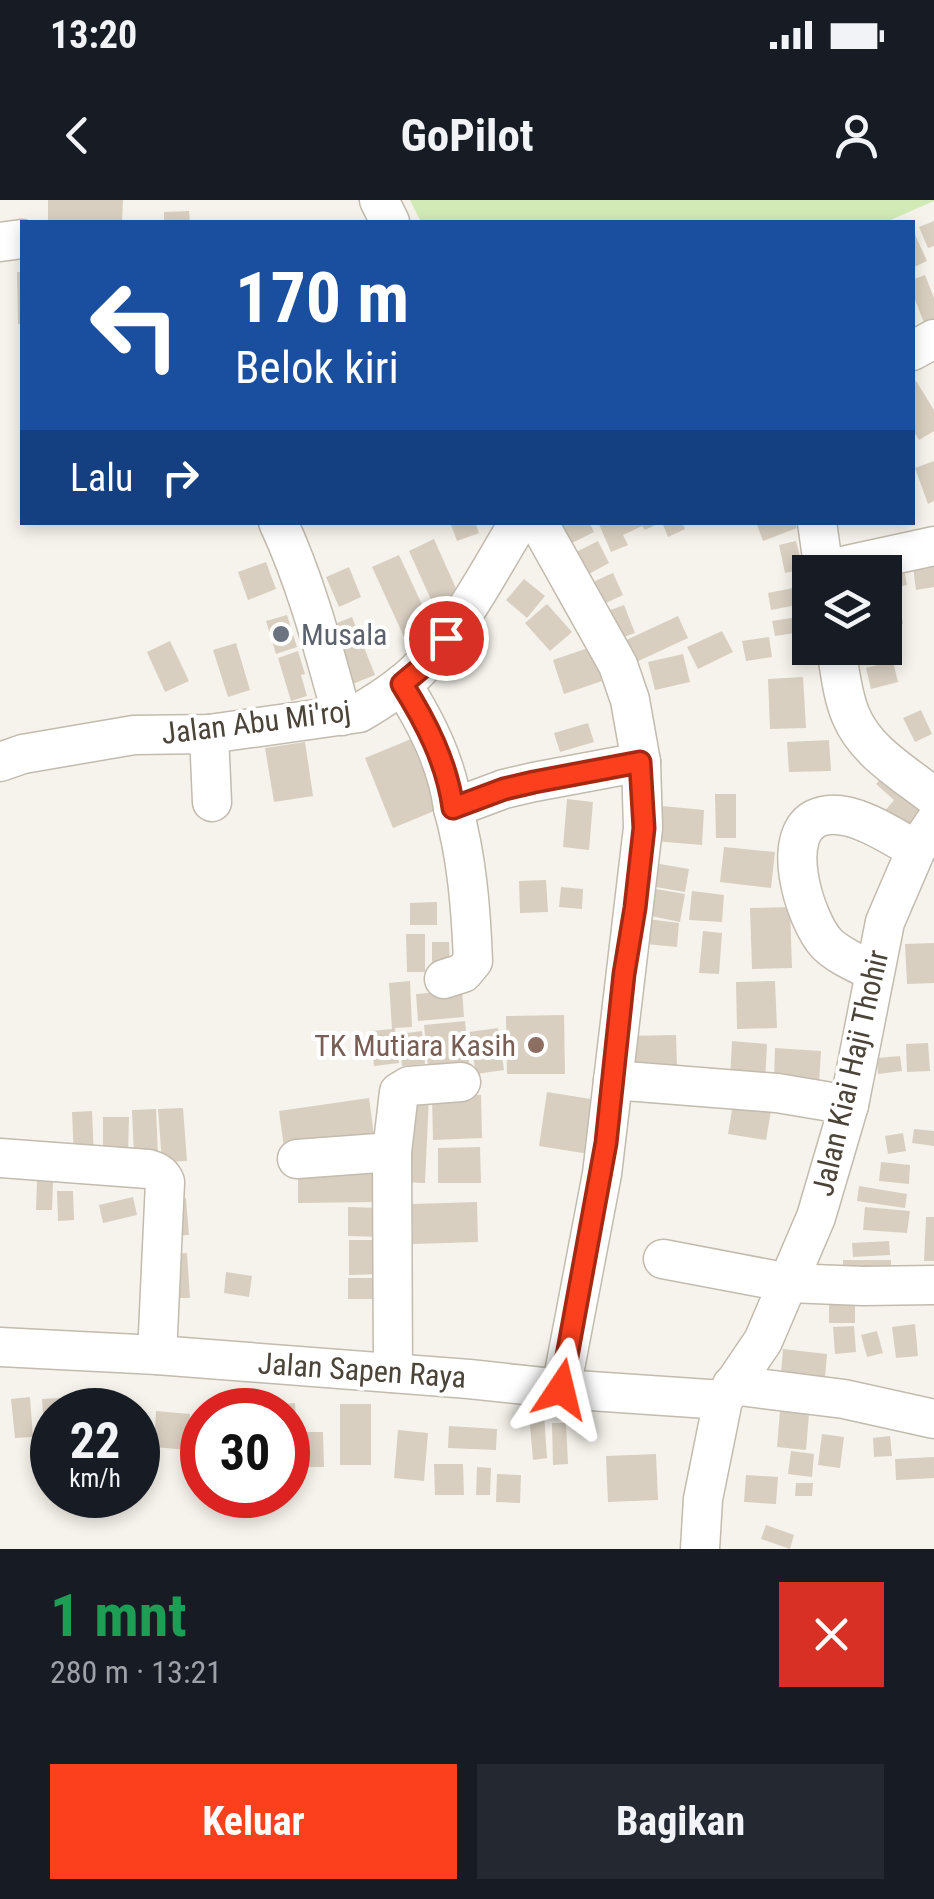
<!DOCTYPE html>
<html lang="id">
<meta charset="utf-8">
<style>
body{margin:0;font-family:"Roboto Condensed",sans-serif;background:#242831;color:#f1f3f6;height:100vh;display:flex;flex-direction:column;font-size:38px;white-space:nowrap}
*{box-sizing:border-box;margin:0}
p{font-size:32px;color:#9ea1a6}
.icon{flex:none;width:55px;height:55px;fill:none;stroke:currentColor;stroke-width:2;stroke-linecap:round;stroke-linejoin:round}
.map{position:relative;height:1349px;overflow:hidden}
.sheet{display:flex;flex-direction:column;background:#171b24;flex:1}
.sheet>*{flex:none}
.top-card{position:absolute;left:20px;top:20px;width:895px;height:305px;border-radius:0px;box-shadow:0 5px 15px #0003;background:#1a4fa0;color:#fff;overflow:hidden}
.controls{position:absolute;left:792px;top:355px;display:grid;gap:20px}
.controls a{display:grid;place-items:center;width:110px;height:110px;border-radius:0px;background:#171b24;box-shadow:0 5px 15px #0003;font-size:50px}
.speed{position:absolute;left:30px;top:1188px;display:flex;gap:20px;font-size:50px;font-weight:700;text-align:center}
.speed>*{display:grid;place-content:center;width:130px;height:130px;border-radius:50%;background:#171b24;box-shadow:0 5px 15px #0003;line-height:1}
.speed small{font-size:25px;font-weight:400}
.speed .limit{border:15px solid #d22;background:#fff;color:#111}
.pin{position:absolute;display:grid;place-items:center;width:85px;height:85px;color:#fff;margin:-42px;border:5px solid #fff;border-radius:50%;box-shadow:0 2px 10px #0007}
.me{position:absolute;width:110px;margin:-55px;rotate:10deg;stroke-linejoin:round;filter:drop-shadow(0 0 8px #0008)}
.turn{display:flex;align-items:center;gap:35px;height:210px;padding:0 50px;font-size:45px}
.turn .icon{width:130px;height:130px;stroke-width:2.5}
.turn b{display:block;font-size:70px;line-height:85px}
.then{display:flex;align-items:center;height:95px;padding:0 50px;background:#0003;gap:20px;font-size:38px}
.round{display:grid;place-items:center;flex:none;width:105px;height:105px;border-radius:0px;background:#242831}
.summary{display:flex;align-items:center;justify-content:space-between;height:170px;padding:0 50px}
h1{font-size:60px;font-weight:700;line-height:75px;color:#1e9e55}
.primary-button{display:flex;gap:20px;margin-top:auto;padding:20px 50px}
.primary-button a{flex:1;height:115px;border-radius:0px;background:#fc3f1d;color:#fff;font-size:40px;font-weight:700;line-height:115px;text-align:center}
.primary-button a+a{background:#242831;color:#f1f3f6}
.status{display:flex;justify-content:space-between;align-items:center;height:70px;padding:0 50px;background:#171b24;direction:ltr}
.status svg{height:28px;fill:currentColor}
header{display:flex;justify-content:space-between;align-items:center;height:130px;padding:0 50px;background:#171b24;font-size:45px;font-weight:700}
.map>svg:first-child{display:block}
.green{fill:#d2eab5}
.building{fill:#d8cfc1}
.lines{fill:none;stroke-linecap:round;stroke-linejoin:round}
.minor-casing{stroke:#c2bbae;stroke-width:41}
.minor{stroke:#fff;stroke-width:38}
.route-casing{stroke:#a42913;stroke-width:25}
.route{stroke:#fc3f1d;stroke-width:18}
.worship-dot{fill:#6b7280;stroke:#fff;stroke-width:4}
.education-dot{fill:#8d6e63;stroke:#fff;stroke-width:4}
.labels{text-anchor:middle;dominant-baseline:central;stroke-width:8;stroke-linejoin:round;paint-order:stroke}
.worship-label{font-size:30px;fill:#5b616d;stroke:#fff;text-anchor:start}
.street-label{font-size:30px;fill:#4b4439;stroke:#fff}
.education-label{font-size:30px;fill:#785e54;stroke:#fff;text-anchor:end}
</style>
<div class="status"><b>13:20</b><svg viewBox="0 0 49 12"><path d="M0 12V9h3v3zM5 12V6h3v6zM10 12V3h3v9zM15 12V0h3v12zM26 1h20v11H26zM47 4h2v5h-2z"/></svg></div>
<header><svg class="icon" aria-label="back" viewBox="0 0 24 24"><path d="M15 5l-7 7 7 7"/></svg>GoPilot<svg class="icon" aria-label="person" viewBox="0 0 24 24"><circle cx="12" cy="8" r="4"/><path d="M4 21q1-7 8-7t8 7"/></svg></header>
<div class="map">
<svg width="934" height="1349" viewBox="0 0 934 1349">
<rect width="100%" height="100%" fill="#f6f3ec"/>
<!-- green -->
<path class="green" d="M410,0h524v1l-48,21h-465z"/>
<!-- building -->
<g class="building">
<path d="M48,0h75l-1,22 -74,-1z"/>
<path d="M189,11l1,11h-26v-10z"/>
<path d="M934,21v25l-6,2 -9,-21z"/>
<path d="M912,28l15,33 -15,7z"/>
<path d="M17,72h5v52h-4z"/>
<path d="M925,75l9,23v39l-4,1 -18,-46v-12z"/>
<path d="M916,181l18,29v21l-15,9 -7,-11v-46z"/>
<path d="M934,261v40l-6,3 -13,-36z"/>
<path d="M450,322h25l4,11 -22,8z"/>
<path d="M551,322h38l5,10 -30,15z"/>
<path d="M598,322h63l-16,8 -3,-4 -19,9 5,10 -17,7z"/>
<path d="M662,322h20l3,7 -17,8z"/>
<path d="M756,322h39l2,6 -34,13z"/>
<path d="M434,339l24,54 -25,11 -24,-53z"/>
<path d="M598,341l11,22 -33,18 -12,-23z"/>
<path d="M796,341l7,28 -18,4 -6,-28z"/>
<path d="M399,355l38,82 -27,13 -38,-83z"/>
<path d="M901,355l6,30 -22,5v-18z"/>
<path d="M934,357v30l-18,3 -4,-30z"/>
<path d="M266,362l10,27 -28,11 -10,-28z"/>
<path d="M349,367l12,30 -22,10 -13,-30z"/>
<path d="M613,373l10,22 -28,13 -11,-22z"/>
<path d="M524,379l21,17 -18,22 -21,-18z"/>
<path d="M793,388l4,17 -26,5 -3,-17z"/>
<path d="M547,404l25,28 -22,19 -25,-28z"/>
<path d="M624,405l11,28 -28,10 -10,-28z"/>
<path d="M900,405l3,19 -15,2 -3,-19z"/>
<path d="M287,415l10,32 -21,7 -10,-33z"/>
<path d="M678,416l10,22 -56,26 -10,-22z"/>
<path d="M352,417l23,58 -25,10 -23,-58z"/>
<path d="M798,417l3,15 -26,4 -3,-15z"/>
<path d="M722,431l11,21 -35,17 -11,-22z"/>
<path d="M769,437l3,20 -26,4 -4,-20z"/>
<path d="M170,441l19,40 -24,11 -18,-40z"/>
<path d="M236,443l14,47 -22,7 -15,-47z"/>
<path d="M591,447l11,34 -38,13 -11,-34z"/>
<path d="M298,451l7,23 -4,1 6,21 -16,5 -13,-43z"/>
<path d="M683,454l7,28 -35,8 -7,-28z"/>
<path d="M893,461l5,21 -27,7 -5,-21z"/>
<path d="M803,477l3,51 -36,1 -2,-50z"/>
<path d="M921,510l11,24 -17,8 -12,-24z"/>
<path d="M588,523l6,19 -34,10 -6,-19z"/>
<path d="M416,537l28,70 -51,21 -28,-70z"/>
<path d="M829,540l2,31 -42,1 -2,-30z"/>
<path d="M305,542l8,54 -39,6 -9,-54z"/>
<path d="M887,571l40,36 -21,24 -22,-19 10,-12 -18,-16z"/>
<path d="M715,594h21v44h-20z"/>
<path d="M567,599l26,3 -4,48 -26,-3z"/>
<path d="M662,606l42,4 -2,35 -48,-4z"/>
<path d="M724,647l51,5 -4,36 -51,-6z"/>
<path d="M654,663l35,6 -4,23 -35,-6z"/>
<path d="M546,680l2,32 -28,1 -1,-32z"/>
<path d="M561,687l22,2 -1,20 -23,-2z"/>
<path d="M650,688l35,6 -5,28 -34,-7z"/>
<path d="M692,691l32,4 -2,27 -33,-2z"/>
<path d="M437,702v23h-27v-22z"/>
<path d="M790,707l2,61 -40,1 -2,-61z"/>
<path d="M648,719l31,4 -2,24 -31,-3z"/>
<path d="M703,731l19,2 -3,41 -20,-1z"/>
<path d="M406,734h19v38h-18z"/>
<path d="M432,742h17l1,31h-18z"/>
<path d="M934,743v40l-27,1 -2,-40z"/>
<path d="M410,781l2,46 -17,1 4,35 -25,3 -4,-35 22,-2 -3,-46z"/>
<path d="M775,781l2,47 -40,1 -1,-47z"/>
<path d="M462,790l2,27 -46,4 -2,-27z"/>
<path d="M564,815l1,59h-58l-1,-58z"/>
<path d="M465,821l5,53 -41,3 -5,-52z"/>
<path d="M498,828l6,42 -28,4 -7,-42z"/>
<path d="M422,831l3,33 -23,2 -3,-32z"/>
<path d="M676,835l1,31 -51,2 -1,-32z"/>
<path d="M732,841l35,3 -2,39 -35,-2z"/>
<path d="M928,843l2,28 -23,1 -1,-28z"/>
<path d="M775,848l46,3 -2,32 -45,-3z"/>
<path d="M900,856l2,15 -24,3 -1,-16z"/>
<path d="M547,892l56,9 -8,54 -56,-9z"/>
<path d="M402,894l27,1 -4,88 -26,-1z"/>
<path d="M481,895l1,43 -49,2 -1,-44z"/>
<path d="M369,898l6,44 -90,13 -6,-44z"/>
<path d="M734,898l38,7 -6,35 -38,-6z"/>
<path d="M183,908l4,53 -25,1 -4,-53z"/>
<path d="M156,909l2,46 -24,1 -2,-46z"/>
<path d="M92,911l2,45 -20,1 -2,-45z"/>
<path d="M103,917h26l-1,38h-25z"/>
<path d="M914,929l20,2v15l-22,-3z"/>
<path d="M903,933l3,18 -18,3 -3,-18z"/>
<path d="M480,947l1,36h-43v-35z"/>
<path d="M881,962l29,3 -1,19 -30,-3z"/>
<path d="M379,964v38l-81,1v-38z"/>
<path d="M37,981l16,1 -1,28h-16z"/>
<path d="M859,986l48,8 -2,14 -48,-7z"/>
<path d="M57,991h16l1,29 -16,1z"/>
<path d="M133,997l4,18 -34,8 -4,-18z"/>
<path d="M186,998l3,37 -20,1 -2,-36z"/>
<path d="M477,1002l1,40 -65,2 -1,-40z"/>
<path d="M348,1007l35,1 -1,29 -34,-1z"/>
<path d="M865,1007l45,4 -3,22 -44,-3z"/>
<path d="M926,1017h8v44h-10z"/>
<path d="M349,1040h34v34l-34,1z"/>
<path d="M889,1041l1,14 -37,2 -1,-14z"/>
<path d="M187,1053l3,45h-14l-3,-44z"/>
<rect x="843" y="1060" width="48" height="22"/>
<path d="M226,1072l26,4 -3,21 -25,-4z"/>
<rect x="348" y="1078" width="36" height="21"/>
<rect x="829" y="1103" width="26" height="20"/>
<path d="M915,1124l3,32 -22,2 -4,-31z"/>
<path d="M854,1126l2,26 -21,2 -2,-27z"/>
<path d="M877,1131l6,22 -16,4 -6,-22z"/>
<path d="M783,1149l44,5 -3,36 -44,-5z"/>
<path d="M73,1194h25v16h-24z"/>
<path d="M30,1197l3,40 -18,1 -4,-39z"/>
<path d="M62,1198l1,12h-11v20h-8l-2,-31z"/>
<path d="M295,1203l2,28 -9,1v-22h-17l-1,-5z"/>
<rect x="340" y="1204" width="31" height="61"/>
<path d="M156,1211l34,3 -3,36 -33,-3z"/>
<path d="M780,1211l29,3 -3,36 -29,-3z"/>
<path d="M544,1213l3,45 -14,2 -4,-46z"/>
<path d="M552,1223h14l2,41 -15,1z"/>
<path d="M449,1226l48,3 -1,21 -48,-2z"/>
<path d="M398,1230l30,3 -4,48 -30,-3z"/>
<path d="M305,1232h18l1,35h-18z"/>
<path d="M822,1234l22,3 -4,31 -22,-3z"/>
<path d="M890,1236l2,20 -18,1 -1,-19z"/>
<path d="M791,1251l23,3 -2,23 -24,-3z"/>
<path d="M656,1254l2,46 -50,2 -2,-46z"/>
<path d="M934,1257v21l-38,2 -1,-21z"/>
<path d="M434,1264h29l1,31h-29z"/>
<path d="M477,1267l14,1 -1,27h-14z"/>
<path d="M497,1274l24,1 -1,28 -24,-1z"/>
<path d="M746,1275l32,2 -2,27 -32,-2z"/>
<path d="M796,1283h17l-1,13h-17z"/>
<path d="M766,1325l28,10 -4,14 -29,-10z"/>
</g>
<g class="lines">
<!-- minor casing -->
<g class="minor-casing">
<g id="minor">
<path d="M379,0l11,22"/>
<path d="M0,42l22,-3"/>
<path d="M912,151l22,-12"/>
<path d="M278,322c29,62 46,129 64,194"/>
<path d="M538,322l80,143 12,35 11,62 2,66 -41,346 -41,215"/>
<path d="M817,322l7,50"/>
<path d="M824,370l110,-24"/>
<path d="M836,448c4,22 6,47 15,68 15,36 53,57 83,81"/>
<path d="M402,484c24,38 45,79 51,124"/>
<path d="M209,534l3,68"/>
<path d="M0,562l23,-8 111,-19 75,-1 150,-21c22,-13 46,-28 63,-47 40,-41 67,-95 97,-144"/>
<path d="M874,772c-15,-8 -35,-16 -47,-28 -22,-23 -52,-117 -4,-128 29,-7 69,20 93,34"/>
<path d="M444,779l19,-6 10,-12c-2,-51 -6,-104 -20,-153l51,-19 30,-7 107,-20"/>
<path d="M613,880l164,13 72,12"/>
<path d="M0,958l148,11c8,2 14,5 17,13l-8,173"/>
<path d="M297,959l95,-7"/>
<path d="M663,1059l126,24 74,3 71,-1"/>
<path d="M0,1147l157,8 312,24 92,10 162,11"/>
<path d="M393,1173l-1,-221 7,-60 10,-6 52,-4"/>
<path d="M732,1185l112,14 90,20"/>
<path d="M700,1349l3,-50 20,-99 40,-59 53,-124 33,-112 36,-183 31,-72 18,-27"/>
</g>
</g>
<!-- minor -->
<use href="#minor" class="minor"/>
</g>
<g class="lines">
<!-- route casing -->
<g class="route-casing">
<path id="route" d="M446,438l-26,31 -18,15c24,38 45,79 51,124l51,-19 30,-7 106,-20 4,66 -9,80 -11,66 -18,169 -45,246"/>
</g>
<!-- route -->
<use href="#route" class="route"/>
</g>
<!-- markers -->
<circle class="worship-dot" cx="281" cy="434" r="10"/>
<circle class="education-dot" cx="536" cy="845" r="10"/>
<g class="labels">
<!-- worship labels -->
<g class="worship-label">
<text x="301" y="434">Musala</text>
</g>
<!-- street labels -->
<g class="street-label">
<text transform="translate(256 522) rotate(-7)">Jalan Abu Mi'roj</text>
<text transform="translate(850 873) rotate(-77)">Jalan Kiai Haji Thohir</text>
<text transform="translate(362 1170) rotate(4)">Jalan Sapen Raya</text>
</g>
<!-- education labels -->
<g class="education-label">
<text x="516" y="845">TK Mutiara Kasih</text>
</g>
</g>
</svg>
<div class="controls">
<a><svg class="icon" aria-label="layers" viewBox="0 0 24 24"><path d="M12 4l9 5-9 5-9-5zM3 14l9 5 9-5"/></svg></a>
</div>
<div class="speed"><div>22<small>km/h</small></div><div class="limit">30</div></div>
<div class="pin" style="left:446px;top:438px;background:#d93025"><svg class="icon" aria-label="arrive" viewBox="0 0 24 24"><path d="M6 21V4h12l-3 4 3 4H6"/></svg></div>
<svg class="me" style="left:561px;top:1189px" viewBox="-20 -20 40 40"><path d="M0-17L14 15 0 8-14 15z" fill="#fc3f1d" stroke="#fff" stroke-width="4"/></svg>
<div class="top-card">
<div class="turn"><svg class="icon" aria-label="left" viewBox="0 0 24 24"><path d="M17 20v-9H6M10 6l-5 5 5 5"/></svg><div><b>170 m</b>Belok kiri</div></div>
<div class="then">Lalu<svg class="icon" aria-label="right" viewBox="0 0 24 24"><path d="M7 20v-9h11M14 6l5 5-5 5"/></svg></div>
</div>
</div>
<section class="sheet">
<div class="summary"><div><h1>1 mnt</h1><p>280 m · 13:21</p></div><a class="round" style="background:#d93025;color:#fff"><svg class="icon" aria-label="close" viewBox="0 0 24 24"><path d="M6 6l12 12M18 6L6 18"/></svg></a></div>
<div class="primary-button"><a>Keluar</a><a>Bagikan</a></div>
</section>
